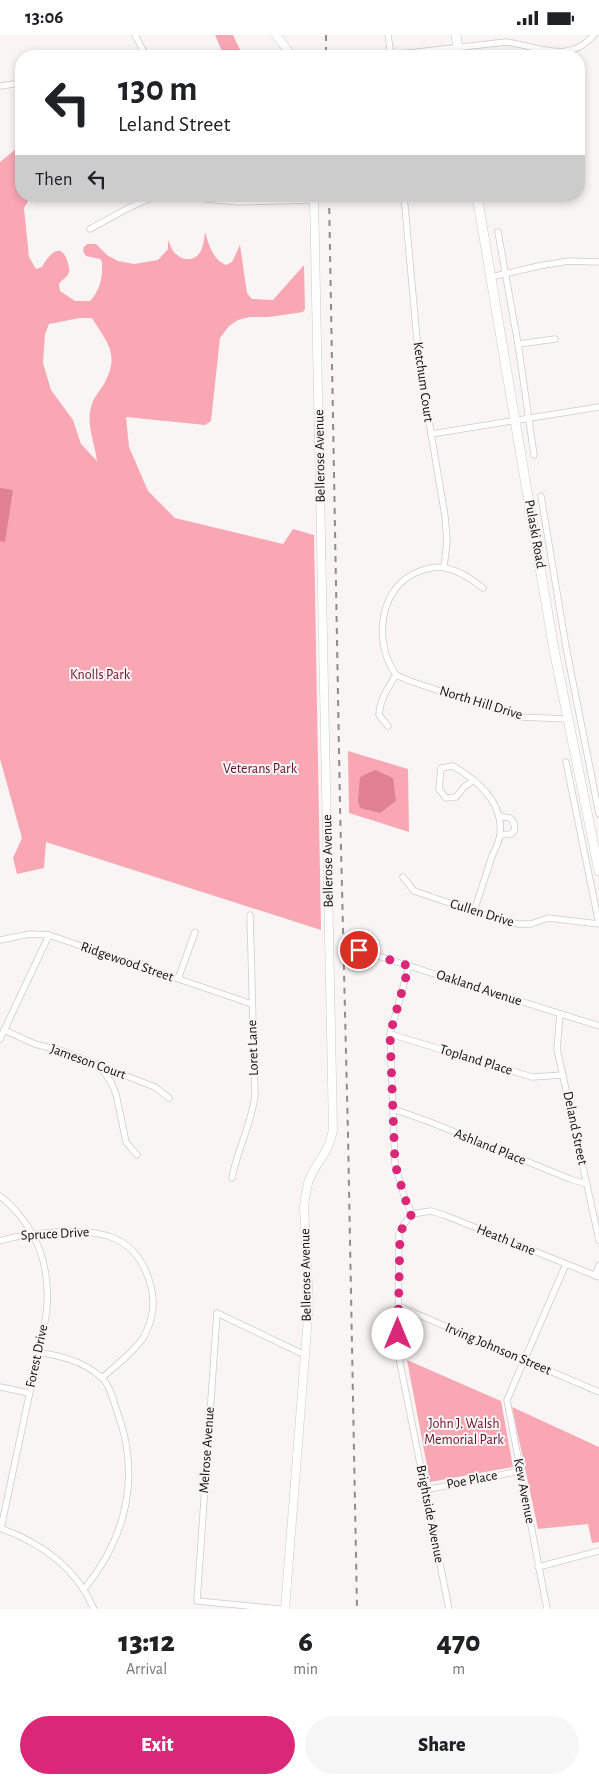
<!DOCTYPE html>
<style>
body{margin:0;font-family:"Alegreya Sans",sans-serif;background:#f6f6f6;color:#202124;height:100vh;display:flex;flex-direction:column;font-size:19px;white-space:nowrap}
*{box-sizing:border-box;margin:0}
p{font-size:16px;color:#757577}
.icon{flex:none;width:28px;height:28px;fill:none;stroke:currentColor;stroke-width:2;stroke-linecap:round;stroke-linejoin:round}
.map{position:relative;height:1574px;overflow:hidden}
.details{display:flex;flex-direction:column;background:#fff;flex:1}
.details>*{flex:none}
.hud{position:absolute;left:15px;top:15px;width:570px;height:152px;border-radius:20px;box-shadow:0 2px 8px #0003;background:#fff;color:#202124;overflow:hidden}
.pin{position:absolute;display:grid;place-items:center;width:42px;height:42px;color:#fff;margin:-21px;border:2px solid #fff;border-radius:50%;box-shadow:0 1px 5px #0007}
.me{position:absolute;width:55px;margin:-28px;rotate:0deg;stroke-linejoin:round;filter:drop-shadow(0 0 4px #0008)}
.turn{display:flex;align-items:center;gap:18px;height:105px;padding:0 20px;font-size:22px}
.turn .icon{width:65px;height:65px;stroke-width:2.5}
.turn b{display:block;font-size:35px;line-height:42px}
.then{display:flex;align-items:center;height:48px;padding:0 20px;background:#0003;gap:10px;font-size:19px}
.eta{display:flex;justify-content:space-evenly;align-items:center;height:85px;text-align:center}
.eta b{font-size:30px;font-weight:800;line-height:35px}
.cta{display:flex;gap:10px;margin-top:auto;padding:10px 20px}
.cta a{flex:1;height:58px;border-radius:30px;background:#db2777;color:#fff;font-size:20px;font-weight:800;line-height:58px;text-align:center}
.cta a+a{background:#f6f6f6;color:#202124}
.status{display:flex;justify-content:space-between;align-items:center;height:35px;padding:0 25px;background:#fff;direction:ltr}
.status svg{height:14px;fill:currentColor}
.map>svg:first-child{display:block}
.green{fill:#faa7b4;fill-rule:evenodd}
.water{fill:#df8192}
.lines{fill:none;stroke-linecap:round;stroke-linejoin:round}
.minor-casing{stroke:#cfcbcb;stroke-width:7}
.tertiary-casing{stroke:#cfcbcb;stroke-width:9}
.secondary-casing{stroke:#cfcbcb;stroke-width:10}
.minor{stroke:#fff;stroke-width:5.5}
.tertiary{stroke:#fff;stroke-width:8}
.secondary{stroke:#fff;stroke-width:9}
.rail{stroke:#8e8c8c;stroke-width:2;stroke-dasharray:6 6;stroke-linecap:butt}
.route{stroke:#db2777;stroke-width:9;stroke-dasharray:0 16.2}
.labels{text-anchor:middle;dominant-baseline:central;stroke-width:4;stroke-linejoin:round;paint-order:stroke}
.street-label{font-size:14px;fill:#0e0d0d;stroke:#f9f5f5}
.park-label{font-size:14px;fill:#66112b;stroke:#f9f5f5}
</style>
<div class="status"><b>13:06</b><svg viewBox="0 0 49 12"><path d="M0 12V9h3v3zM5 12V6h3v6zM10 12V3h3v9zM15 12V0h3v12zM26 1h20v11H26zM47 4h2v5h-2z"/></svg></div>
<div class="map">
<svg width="599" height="1574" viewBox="0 0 599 1574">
<rect width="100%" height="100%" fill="#f9f5f5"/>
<!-- green -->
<g class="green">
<path d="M215,0h18l10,21h-19z"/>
<path d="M21,110v51h10l-7,12 5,49 7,12 6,-2c5,-10 18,-27 25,-7 1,3 3,9 2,12 -1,5 -8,8 -10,12l1,7 15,10h15c10,-10 13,-24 12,-39l-2,-3 -14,-3 -3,-5 1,-4 3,-3h9l11,11 11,6 16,3 24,-4 10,-11v-9c2,4 4,11 8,14 3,3 7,5 11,5 15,1 17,-16 18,-27 4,13 8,28 21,33l6,-3 8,-17 7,48 5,6 21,1 31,-35 1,44 -2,3 -34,5h-19l-12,3 -9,6 -9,12 -9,83 -6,4 -79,-8 3,30 19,44 27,27 108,26 10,-15 21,6 7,395 -275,-88 -2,26 -27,6 -4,-16 9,-20 -22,-79v-597zM80,283h12c16,26 28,36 12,66 -4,7 -10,13 -12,20 -7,18 3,40 5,57l-16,-17 -8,-24 -22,-30 -8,-27 2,-29 4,-10z"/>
<path d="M348,716l60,18 1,63 -60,-19z"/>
<path d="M407,1325l94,41 12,66 -83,15z"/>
<path d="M512,1372l87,40v95l-7,1 -4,-19 -50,5z"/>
</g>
<!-- water -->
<g class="water">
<path d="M0,453l13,2 -8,52 -5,-1z"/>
<path d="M375,735l18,8 3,23 -16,12 -20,-5 -2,-8 2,-23z"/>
</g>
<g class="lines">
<!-- minor casing -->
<g class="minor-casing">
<g id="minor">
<path d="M135,0l11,21"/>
<path d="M388,0l3,21"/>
<path d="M391,20l115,-13c32,4 62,23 88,-7"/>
<path d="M136,21l8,-4"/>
<path d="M0,51l21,-3"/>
<path d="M173,161l66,6 75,-2"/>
<path d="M404,161l15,166 26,154 2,25 -3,26"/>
<path d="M90,194c22,-11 49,-30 73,-33"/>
<path d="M498,197l20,112 16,111"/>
<path d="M491,242l48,-11 30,-5 30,1"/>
<path d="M518,309l37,-5"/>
<path d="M431,399l168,-27"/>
<path d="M541,461l25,151 33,167"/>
<path d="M396,640c-23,-32 -18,-89 24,-104 8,-3 17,-5 26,-3 14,3 26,11 37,20"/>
<path d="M396,640l14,6 109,36 49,2"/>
<path d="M388,691l-9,-11c1,-16 9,-27 17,-40"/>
<path d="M473,746l-9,6 -8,10 -10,1 -7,-9 2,-21 12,-2c24,14 51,37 47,69 -1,7 -5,15 -8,21 -6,19 -12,37 -18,55"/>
<path d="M499,781l11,2c5,5 7,12 1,16l-11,1"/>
<path d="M403,842l11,14 92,31 13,2h12l17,-6 51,6 -33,-162"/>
<path d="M0,905l30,-6 19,1 203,69"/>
<path d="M359,915l240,76"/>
<path d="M409,931l-19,68 5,130 10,35 7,15"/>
<path d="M178,944l17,-47"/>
<path d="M560,979l-3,35 42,191"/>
<path d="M4,995l31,14 27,7 93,36 14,11"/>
<path d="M390,999l142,43 31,-2"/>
<path d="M0,1004l49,-104"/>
<path d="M100,1032l11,15 5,12 10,48 11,13"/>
<path d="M393,1074l37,13 140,57 17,5"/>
<path d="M232,1143c5,-28 20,-55 23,-83l-5,-180"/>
<path d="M0,1161c38,31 52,73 46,120l-45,212"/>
<path d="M412,1179l-8,10 -5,10 -1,119 51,256"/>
<path d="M412,1179l19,-3 13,4 155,62"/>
<path d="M0,1206c19,-6 37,-8 56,-9 45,-3 80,3 94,51 6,18 3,38 -7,55 -10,15 -28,28 -41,40"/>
<path d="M595,1241l4,-11"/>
<path d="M398,1271l201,86"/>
<path d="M38,1317c23,4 45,9 63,25 9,8 12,23 16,34 24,64 10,126 -33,178"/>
<path d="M0,1352l29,6"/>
<path d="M425,1455l95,-19"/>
<path d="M0,1493c42,15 76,39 94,81"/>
<path d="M538,1532l61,-16"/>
<path d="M280,1574l-83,-8 20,-288 88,42"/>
<path d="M547,1574l-40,-209 59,-136"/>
</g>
</g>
<!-- tertiary casing -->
<g class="tertiary-casing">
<g id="tertiary">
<path d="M276,0l16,21"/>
<path d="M285,1574l24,-305 -5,-97c1,-9 2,-18 5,-27 8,-19 20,-27 24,-50l-19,-934"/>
</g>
</g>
<!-- secondary casing -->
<g class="secondary-casing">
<g id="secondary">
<path d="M456,0l3,21"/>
<path d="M477,161l77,454 45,221"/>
</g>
</g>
<!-- minor -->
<use href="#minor" class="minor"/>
<!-- tertiary -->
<use href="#tertiary" class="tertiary"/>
<!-- secondary -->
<use href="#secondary" class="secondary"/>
<!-- rail -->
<g class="rail">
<path d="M326,0v21"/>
<path d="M329,161l11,610 8,329 9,474"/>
</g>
</g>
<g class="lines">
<!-- route -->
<path class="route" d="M359,915l50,16 -19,68 5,130 10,35 7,15 -8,10 -4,10 -2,100"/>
</g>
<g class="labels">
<!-- street labels -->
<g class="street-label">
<text transform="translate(423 347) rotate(82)">Ketchum Court</text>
<text transform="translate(320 421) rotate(-91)">Bellerose Avenue</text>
<text transform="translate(535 499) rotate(80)">Pulaski Road</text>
<text transform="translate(481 668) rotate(17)">North Hill Drive</text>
<text transform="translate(328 826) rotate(-91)">Bellerose Avenue</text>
<text transform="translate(482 878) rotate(17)">Cullen Drive</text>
<text transform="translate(127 927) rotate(19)">Ridgewood Street</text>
<text transform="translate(479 953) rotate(18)">Oakland Avenue</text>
<text transform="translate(253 1013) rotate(-92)">Loret Lane</text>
<text transform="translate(476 1025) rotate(17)">Topland Place</text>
<text transform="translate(88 1027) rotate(20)">Jameson Court</text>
<text transform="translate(575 1093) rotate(78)">Deland Street</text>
<text transform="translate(490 1112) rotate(22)">Ashland Place</text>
<text transform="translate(55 1199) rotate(-3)">Spruce Drive</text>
<text transform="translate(506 1205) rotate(22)">Heath Lane</text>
<text transform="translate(306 1240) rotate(-91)">Bellerose Avenue</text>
<text transform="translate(498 1314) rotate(23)">Irving Johnson Street</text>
<text transform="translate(37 1321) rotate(-78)">Forest Drive</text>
<text transform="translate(207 1415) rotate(-86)">Melrose Avenue</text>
<text transform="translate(472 1445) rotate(-11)">Poe Place</text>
<text transform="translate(524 1456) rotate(79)">Kew Avenue</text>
<text transform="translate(430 1479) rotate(79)">Brightside Avenue</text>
</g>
<!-- park labels -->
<g class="park-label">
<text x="100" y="640">Knolls Park</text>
<text x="260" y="734">Veterans Park</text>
<text x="464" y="1389">John J. Walsh<tspan x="464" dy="16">Memorial Park</tspan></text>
</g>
</g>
</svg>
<div class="pin" style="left:359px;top:915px;background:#d93025"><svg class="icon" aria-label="arrive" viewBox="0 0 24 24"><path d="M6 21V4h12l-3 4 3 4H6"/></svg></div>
<svg class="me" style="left:398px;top:1299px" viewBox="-20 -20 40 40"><circle r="19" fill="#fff"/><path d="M0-13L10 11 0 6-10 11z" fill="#db2777"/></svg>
<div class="hud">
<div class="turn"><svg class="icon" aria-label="left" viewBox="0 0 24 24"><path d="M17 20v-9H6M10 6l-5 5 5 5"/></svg><div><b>130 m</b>Leland Street</div></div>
<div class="then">Then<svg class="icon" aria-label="left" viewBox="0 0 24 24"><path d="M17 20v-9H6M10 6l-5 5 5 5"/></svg></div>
</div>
</div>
<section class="details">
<div class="eta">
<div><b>13:12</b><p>Arrival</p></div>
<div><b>6</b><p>min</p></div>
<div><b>470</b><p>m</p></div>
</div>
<div class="cta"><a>Exit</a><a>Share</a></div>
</section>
